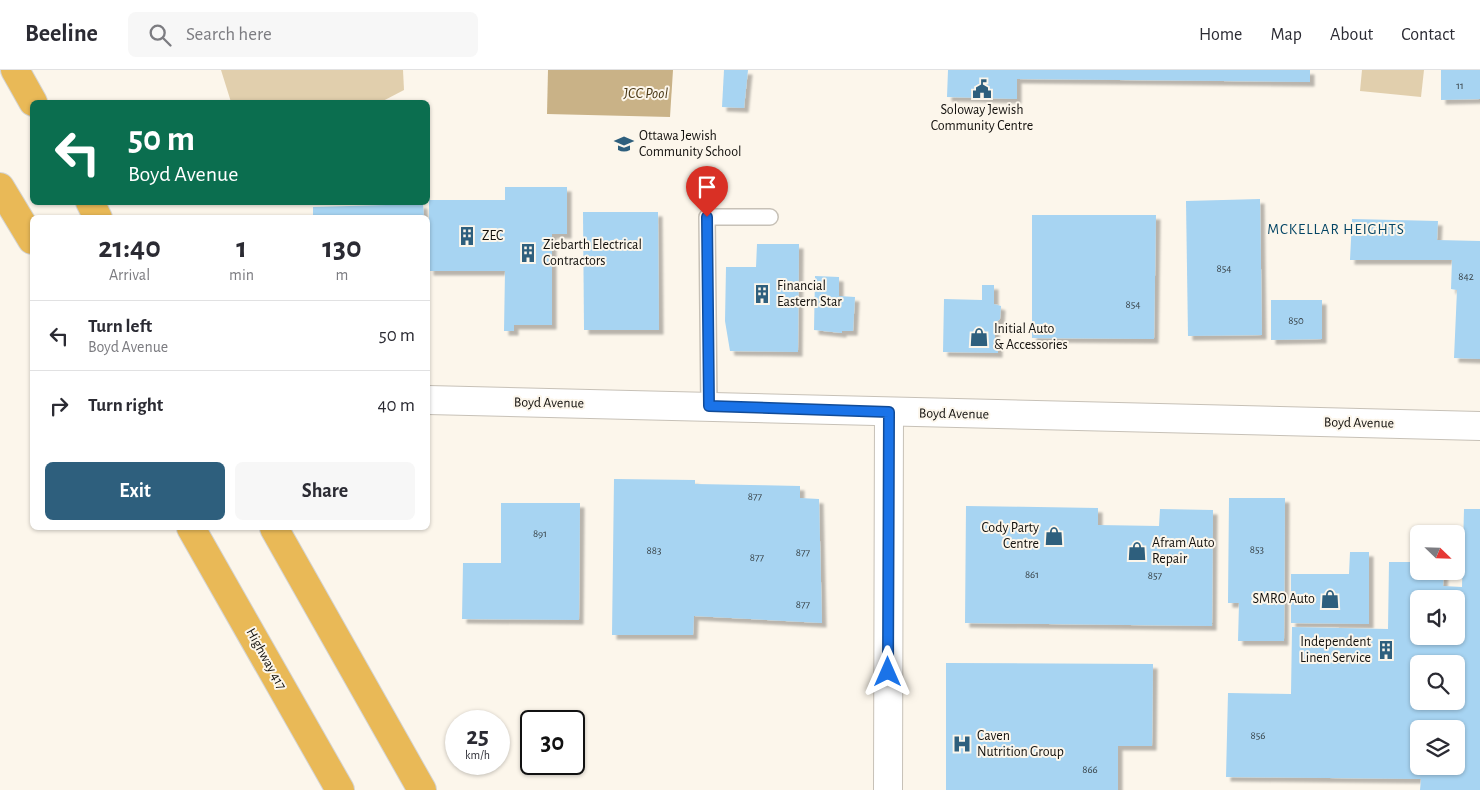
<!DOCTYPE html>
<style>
body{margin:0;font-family:"Alegreya Sans",sans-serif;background:#f7f7f7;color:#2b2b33;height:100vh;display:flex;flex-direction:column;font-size:19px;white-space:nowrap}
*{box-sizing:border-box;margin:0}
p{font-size:16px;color:#7c7c81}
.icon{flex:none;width:28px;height:28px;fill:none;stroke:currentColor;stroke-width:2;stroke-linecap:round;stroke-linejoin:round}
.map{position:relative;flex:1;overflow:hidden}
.drawer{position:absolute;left:30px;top:145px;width:400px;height:315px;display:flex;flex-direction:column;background:#fff;border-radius:8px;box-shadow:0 1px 4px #0004}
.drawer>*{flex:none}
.banner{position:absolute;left:30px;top:30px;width:400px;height:105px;border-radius:8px;box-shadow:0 1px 4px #0004;background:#0b6e4f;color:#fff;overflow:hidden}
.needle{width:32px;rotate:113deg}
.buttons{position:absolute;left:1410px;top:455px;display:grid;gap:10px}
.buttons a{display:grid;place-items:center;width:55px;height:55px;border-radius:8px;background:#fff;box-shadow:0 1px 4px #0004;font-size:25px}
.speed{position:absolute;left:445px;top:640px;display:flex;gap:10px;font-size:25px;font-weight:700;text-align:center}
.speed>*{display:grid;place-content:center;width:65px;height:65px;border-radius:50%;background:#fff;box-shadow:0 1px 4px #0004;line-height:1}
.speed small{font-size:12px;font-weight:400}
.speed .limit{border:2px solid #111;border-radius:8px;background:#fff;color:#111}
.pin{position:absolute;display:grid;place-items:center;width:42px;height:42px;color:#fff;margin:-51px -21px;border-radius:50% 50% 50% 0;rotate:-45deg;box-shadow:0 0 5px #0007}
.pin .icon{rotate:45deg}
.me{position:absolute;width:55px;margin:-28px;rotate:0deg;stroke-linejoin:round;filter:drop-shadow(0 0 4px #0008)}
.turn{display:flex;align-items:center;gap:18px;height:105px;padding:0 15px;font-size:22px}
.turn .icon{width:65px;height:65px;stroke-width:2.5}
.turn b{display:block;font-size:35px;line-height:42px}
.eta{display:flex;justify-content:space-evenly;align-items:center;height:85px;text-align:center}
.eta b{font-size:30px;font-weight:600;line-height:35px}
.button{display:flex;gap:10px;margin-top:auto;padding:10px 15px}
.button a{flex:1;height:58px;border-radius:8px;background:#2e5f7d;color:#fff;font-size:20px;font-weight:600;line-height:58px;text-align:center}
.button a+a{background:#f7f7f7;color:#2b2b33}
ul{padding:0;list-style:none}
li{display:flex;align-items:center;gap:15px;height:70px;padding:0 15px;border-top:1px solid #e1e1e2}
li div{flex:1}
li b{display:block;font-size:19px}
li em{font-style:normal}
header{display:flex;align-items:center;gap:30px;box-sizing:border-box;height:70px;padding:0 25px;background:#fff;border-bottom:1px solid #e1e1e2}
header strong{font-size:24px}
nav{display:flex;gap:28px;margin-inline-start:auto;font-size:18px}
.search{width:350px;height:45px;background:#f7f7f7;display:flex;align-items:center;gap:12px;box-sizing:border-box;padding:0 18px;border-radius:8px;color:#7c7c81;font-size:19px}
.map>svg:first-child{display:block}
.green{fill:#e1cfad}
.water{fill:#c9b287}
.building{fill:#a7d4f2;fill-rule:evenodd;filter:url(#shadow)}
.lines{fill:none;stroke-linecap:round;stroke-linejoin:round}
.lane-casing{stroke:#c7c1b7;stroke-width:18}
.street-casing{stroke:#c7c1b7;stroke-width:30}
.highway-casing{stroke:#d4d4d3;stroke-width:30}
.lane{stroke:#fff;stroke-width:15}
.street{stroke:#fff;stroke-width:28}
.highway{stroke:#e9b957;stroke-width:28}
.route-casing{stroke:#114b97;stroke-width:12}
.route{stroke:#1a73e8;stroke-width:9}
.labels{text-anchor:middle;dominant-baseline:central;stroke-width:4;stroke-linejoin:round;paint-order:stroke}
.number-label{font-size:11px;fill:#374146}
.poi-label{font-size:14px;fill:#12100d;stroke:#fcf6eb;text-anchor:start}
.street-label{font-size:14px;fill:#12100d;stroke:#fcf6eb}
.water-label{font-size:15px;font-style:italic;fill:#463512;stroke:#fcf6eb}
.neighbourhood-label{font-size:15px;letter-spacing:1px;fill:#044565;stroke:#fcf6eb}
</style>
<header>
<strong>Beeline</strong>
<div class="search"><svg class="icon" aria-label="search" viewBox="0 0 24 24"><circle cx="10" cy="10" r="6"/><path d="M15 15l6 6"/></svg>Search here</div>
<nav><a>Home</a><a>Map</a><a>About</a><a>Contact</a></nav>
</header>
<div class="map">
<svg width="1480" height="720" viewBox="0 0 1480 720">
<defs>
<filter id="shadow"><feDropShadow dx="4.5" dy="4.5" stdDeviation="1" flood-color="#0004"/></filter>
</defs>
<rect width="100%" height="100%" fill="#fcf6eb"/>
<!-- green -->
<g class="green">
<path d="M221,0h182l1,20 -23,12h-150z"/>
<path d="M1362,0h62l-3,27 -61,-6z"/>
</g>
<!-- water -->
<path class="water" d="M548,0h125l-3,47 -123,-3z"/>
<!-- building -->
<g class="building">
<path d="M724,0h24l-4,38 -22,-1z"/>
<path d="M948,0h362v12l-293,-3v20l-70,-2z"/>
<path d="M1441,0h39v29l-39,1z"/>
<path d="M505,117h62v47h-15v91h-38v6h-10l1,-60h-76v-71h76z"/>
<path d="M1260,129l2,136 -74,1 -2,-135z"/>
<path d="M423,134l1,14h-111v-11z"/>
<path d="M583,142h75l1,118h-75z"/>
<path d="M1032,145h124l-2,124 -122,-1z"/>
<path d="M1352,149l86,2 -1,19 43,1v118l-26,-1 3,-68 -6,-1 1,-29h-102z"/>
<path d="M757,174h42l-1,108 -68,-1 -5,-30 1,-54h30z"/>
<path d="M815,206l24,1v19l16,1 -2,34h-11v2l-28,-3z"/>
<path d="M982,215h12v19l7,2 -1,13 -5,4v18h3v12l-55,-1 1,-53 38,1z"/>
<path d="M1271,230h51v39l-51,1z"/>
<path d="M614,409l81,1v4l105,2v12l19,1 3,124 -128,-7 -1,19h-81z"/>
<path d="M1229,428h56l-1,143h-46l1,-38h-11v-2z"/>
<path d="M501,433h79l-1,117 -117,-1 1,-56h38z"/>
<path d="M966,436l132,2v17l61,1 1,-17 53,1 -1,116 -247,-3z"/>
<path d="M1464,439h16v281h-60l1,-11 -195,-2 2,-84 63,1 1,-67 96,2 1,-67h30v9h25l-1,15 19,1zM1419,529h37v37h-37zM1419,594h37v37h-37zM1419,659h37v37h-37z"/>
<path d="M1350,482h19v72l-78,-1v-49h58z"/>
<path d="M946,593l207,1 -1,82h-34v44h-172z"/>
</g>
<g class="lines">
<!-- lane casing -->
<g class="lane-casing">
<path id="lane" d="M709,336l-2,-189h63"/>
</g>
<!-- street casing -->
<g class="street-casing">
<g id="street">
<path d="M428,330l1052,26"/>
<path d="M888,720l1,-378"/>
</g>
</g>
<!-- highway casing -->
<g class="highway-casing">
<g id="highway">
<path d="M15,0l18,32"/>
<path d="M0,117l32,53"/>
<path d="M90,132l8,16"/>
<path d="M191,458l149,262"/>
<path d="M274,458l148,262"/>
</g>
</g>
<!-- lane -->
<use href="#lane" class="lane"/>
<!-- street -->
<use href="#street" class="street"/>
<!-- highway -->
<use href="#highway" class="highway"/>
</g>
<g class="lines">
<!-- route casing -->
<g class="route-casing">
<path id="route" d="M707,147l2,189 180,6 -1,260"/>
</g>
<!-- route -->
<use href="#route" class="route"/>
</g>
<!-- icons -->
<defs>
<g id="civic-bare" transform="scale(1.5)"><path d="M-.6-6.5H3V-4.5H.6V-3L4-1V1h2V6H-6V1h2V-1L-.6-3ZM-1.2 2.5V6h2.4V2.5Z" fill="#2e5f7d" stroke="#fcf6eb" stroke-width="2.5" paint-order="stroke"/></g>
<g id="school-bare" transform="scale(1.5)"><path d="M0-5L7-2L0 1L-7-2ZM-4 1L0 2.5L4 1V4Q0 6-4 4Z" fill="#2e5f7d" stroke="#fcf6eb" stroke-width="2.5" paint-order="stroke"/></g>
<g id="building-bare" transform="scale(1.5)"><path d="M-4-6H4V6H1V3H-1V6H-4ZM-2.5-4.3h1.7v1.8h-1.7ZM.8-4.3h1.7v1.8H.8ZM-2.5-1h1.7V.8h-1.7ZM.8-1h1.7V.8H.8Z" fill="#2e5f7d" stroke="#fcf6eb" stroke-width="2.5" paint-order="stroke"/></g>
<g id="shop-bare" transform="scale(1.5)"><path d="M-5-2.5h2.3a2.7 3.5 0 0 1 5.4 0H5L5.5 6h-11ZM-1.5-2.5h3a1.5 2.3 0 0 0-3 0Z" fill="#2e5f7d" stroke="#fcf6eb" stroke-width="2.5" paint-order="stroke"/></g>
<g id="hospital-bare" transform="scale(1.5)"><path d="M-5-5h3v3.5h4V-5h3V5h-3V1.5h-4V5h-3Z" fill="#2e5f7d" stroke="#fcf6eb" stroke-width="2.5" paint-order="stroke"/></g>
</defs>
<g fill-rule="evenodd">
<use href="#civic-bare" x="982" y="19"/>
<use href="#school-bare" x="624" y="74"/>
<use href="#building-bare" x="467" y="166"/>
<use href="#building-bare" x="528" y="183"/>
<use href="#building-bare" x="762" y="224"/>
<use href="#shop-bare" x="979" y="267"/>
<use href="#shop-bare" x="1054" y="466"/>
<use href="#shop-bare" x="1137" y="481"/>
<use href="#shop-bare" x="1330" y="529"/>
<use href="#building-bare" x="1386" y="580"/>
<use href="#hospital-bare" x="962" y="674"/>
</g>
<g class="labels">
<!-- number labels -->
<g class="number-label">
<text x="1460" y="15">11</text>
<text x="1224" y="198">854</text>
<text x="1466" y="206">842</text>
<text x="1133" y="234">854</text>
<text x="1296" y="250">850</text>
<text x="755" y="426">877</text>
<text x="540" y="463">891</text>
<text x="1257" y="479">853</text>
<text x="654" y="480">883</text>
<text x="803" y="482">877</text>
<text x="757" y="487">877</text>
<text x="1032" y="504">861</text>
<text x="1155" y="505">857</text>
<text x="803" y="534">877</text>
<text x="1258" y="665">856</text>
<text x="1090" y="699">866</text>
</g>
<!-- poi labels -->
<g class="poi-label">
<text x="982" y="40" text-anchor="middle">Soloway Jewish<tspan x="982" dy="16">Community Centre</tspan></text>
<text x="639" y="66">Ottawa Jewish<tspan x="639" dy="16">Community School</tspan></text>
<text x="482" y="166">ZEC</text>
<text x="543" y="175">Ziebarth Electrical<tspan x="543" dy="16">Contractors</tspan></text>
<text x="777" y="216">Financial<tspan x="777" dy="16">Eastern Star</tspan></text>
<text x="994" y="259">Initial Auto<tspan x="994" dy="16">&amp; Accessories</tspan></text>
<text x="1039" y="458" text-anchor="end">Cody Party<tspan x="1039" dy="16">Centre</tspan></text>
<text x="1152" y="473">Afram Auto<tspan x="1152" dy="16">Repair</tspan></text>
<text x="1315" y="529" text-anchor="end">SMRO Auto</text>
<text x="1371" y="572" text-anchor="end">Independent<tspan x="1371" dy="16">Linen Service</tspan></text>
<text x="977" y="666">Caven<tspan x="977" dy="16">Nutrition Group</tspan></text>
</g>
<!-- street labels -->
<g class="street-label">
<text transform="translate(549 333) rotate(1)">Boyd Avenue</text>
<text transform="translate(954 344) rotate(1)">Boyd Avenue</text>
<text transform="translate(1359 353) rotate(1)">Boyd Avenue</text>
<text transform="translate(266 589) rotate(61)">Highway 417</text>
</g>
<!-- water labels -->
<g class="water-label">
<text x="646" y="23">JCC Pool</text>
</g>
<!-- neighbourhood labels -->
<g class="neighbourhood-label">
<text x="1336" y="159">MCKELLAR HEIGHTS</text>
</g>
</g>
</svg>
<div class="buttons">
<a><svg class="needle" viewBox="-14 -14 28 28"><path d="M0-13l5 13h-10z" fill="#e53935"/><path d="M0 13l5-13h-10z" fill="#7c7c81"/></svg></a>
<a><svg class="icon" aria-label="sound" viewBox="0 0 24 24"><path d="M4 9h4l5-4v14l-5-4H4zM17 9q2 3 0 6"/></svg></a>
<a><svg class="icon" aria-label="search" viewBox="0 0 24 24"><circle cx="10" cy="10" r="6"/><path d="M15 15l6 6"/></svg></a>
<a><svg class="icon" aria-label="layers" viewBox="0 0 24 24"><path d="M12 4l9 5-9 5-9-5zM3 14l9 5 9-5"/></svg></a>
</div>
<div class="speed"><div>25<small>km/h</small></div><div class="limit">30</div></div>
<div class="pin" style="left:707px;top:147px;background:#d93025"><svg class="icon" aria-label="arrive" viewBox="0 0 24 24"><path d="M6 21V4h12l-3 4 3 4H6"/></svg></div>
<svg class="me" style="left:888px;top:602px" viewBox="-20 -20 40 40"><path d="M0-17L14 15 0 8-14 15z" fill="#1a73e8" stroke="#fff" stroke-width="4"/></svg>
<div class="banner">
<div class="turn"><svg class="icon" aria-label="left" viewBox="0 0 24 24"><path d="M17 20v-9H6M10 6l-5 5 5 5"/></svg><div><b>50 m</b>Boyd Avenue</div></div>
</div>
<section class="drawer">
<div class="eta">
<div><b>21:40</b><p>Arrival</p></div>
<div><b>1</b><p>min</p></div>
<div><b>130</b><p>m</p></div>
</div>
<ul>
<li><svg class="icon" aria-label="left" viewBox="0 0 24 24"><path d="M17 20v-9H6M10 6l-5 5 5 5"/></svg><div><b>Turn left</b><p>Boyd Avenue</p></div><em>50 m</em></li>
<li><svg class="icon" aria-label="right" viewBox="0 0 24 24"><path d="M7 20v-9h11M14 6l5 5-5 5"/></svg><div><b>Turn right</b></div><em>40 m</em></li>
</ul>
<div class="button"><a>Exit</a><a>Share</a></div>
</section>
</div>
